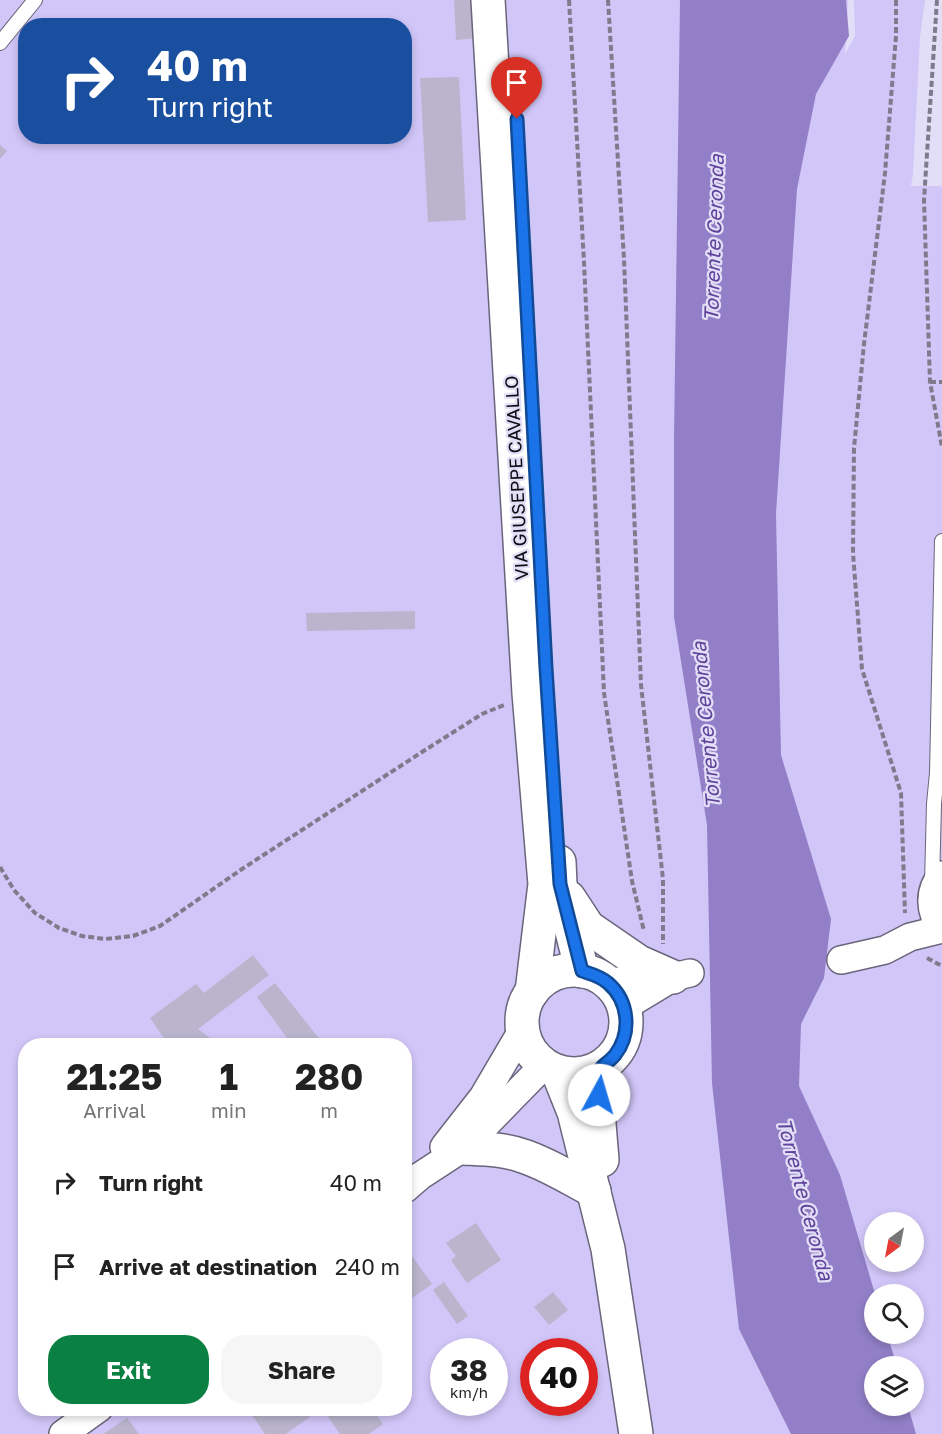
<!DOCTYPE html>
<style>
body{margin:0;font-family:"Golos Text",sans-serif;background:#f6f6f6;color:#222;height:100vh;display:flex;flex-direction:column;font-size:22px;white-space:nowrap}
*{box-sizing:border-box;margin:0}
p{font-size:20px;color:#767676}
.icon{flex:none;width:33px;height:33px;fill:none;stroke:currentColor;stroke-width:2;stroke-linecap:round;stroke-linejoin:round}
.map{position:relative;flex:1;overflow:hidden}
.details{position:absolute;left:18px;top:1038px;width:394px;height:378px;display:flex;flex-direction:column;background:#fff;border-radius:24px;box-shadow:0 3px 9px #0003}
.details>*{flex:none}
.banner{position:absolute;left:18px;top:18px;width:394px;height:126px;border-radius:24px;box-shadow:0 3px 9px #0003;background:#1a4fa0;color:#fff;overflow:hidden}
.needle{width:39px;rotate:212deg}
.buttons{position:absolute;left:864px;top:1212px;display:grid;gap:12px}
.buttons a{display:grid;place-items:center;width:60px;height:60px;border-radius:50%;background:#fff;box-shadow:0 3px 9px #0003;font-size:30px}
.speed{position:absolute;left:430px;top:1338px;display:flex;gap:12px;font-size:30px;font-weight:700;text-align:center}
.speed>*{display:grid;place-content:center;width:78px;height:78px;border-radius:50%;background:#fff;box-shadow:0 3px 9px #0003;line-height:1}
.speed small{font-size:15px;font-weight:400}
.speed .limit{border:9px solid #d22;background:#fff;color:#111}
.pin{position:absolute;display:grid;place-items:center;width:51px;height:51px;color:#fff;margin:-62px -26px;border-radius:50% 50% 50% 0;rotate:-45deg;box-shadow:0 0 6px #0007}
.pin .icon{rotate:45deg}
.me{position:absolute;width:66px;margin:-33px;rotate:6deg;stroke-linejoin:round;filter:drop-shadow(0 0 4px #0008)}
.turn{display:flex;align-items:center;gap:21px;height:126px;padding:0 30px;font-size:27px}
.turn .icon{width:78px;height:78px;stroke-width:2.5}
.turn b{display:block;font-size:42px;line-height:51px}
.eta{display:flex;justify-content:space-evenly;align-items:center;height:102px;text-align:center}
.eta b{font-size:36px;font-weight:700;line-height:42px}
.button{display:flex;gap:12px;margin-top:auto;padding:12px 30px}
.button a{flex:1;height:69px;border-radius:24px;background:#0b8043;color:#fff;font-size:24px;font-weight:700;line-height:69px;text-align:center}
.button a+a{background:#f6f6f6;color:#222}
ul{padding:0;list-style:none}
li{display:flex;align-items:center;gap:18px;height:84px;padding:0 30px}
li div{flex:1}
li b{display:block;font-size:22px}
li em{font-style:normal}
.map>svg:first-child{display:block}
.green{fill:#d1c6f8;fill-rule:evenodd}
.water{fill:#927fc7}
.building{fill:#bab5cd}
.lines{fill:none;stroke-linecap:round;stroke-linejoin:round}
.service-casing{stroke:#6a657b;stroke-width:16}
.minor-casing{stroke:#6a657b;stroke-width:30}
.tertiary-casing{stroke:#6a657b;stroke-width:36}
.path{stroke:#7f7b8c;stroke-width:4;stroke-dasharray:6 3;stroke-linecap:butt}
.service{stroke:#fff;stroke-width:14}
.minor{stroke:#fff;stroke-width:27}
.tertiary{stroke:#fff;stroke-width:33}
.route-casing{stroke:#114b97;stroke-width:15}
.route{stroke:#1a73e8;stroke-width:10}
.labels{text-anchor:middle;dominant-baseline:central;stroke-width:4.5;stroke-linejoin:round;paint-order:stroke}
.street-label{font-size:18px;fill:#0e0c14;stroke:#e3def7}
.water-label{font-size:20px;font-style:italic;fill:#5f439a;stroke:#e3def7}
</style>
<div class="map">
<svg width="942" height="1434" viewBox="0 0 942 1434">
<rect width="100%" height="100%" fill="#e3def7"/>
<!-- green -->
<path class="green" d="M0,0h848l-3,54 10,-18 -1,-36h71l-5,37 -7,137 -2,12h29l2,2v1246h-942zM26,26h379v110h-379zM26,1046h379v362h-379zM874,1222h40v40h-40zM874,1294h40v40h-40zM444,1352h51v50h-51zM534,1352h51v50h-51zM874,1366h40v40h-40z"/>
<!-- water -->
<path class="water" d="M680,0h166l3,36 -33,58 -19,95 -21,325 5,241 50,164 -7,59 -23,46 -2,62 41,89 35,119 -1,40h13l10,32h-23v40h34l8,28h-125l-52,-105 -27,-246 -5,-258 -33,-208v-177z"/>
<!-- building -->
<g class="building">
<path d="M454,0h23l2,38 -23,2z"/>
<path d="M459,77l7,143 -38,2 -8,-144z"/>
<path d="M0,145l7,6 -7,8z"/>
<path d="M415,611v18l-108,2 -1,-18z"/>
<path d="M253,955l16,20 -71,54 23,17h-47l-11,-9 -13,-19 46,-34 8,9z"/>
<path d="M275,983l50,63h-32l-36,-49z"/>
<path d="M476,1223l25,37 -34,23 -16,-23 5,-4 -10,-13z"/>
<path d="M405,1246l27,38 -27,19z"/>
<path d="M444,1282l24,34 -11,8 -24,-34z"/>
<path d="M553,1292l15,18 -19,15 -15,-18z"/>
<path d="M247,1408h68l3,3 -32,23h-21z"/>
<path d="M340,1408h32l11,16 -14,10h-29l-12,-17z"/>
<path d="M127,1418l12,16h-36z"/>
</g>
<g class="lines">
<!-- service casing -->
<g class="service-casing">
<g id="service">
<path d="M0,43l35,-43"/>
<path d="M932,883l2,-79 3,-31 5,-232"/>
</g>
</g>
<!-- minor casing -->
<g class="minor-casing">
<g id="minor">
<path d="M942,875c-14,16 -13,37 0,53"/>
<path d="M841,960l44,-10 25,-13 32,-8"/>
<path d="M607,982l66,-5 17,-4"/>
<path d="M624,1007l45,-27"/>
<path d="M444,1147l39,-50 40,-68"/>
<path d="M405,1189l15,-13 43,-28 81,-83"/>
<path d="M63,1434l36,-26"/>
</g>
</g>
<!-- tertiary casing -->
<g class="tertiary-casing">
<g id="tertiary">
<path d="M488,0l41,693 16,191 -13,108"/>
<path d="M559,862l1,22 22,87"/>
<path d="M569,898l19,29 51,35 34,15"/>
<circle cx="574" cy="1022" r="52"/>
<path d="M601,1067l-3,45 4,48"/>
<path d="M558,1072l16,40 34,137 28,185"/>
<path d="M463,1148c20,1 41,1 60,8 25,8 48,23 71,35"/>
</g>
</g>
<!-- path -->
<g class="path">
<path d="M569,0l15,262 20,431 28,188 12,50"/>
<path d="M608,0l16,259 17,426 22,194v65"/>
<path d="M896,0v36l-11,137 -21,171 -10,104 -1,105 9,116 39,124 4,120"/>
<path d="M937,0l-13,200 6,182 12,65"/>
<path d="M930,382h12"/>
<path d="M0,867l14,23 21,23 24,15 23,8 23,3 28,-3 27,-10 82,-57 180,-117 60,-38 22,-9"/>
<path d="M927,958l15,8"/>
</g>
<!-- service -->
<use href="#service" class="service"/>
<!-- minor -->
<use href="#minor" class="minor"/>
<!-- tertiary -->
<use href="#tertiary" class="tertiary"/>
</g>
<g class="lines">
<!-- route casing -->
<g class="route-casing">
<path id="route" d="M517,119l29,549 14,216 22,87c9,3 18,5 26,12 21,18 24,50 7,72 -4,5 -10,9 -14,13l-2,27"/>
</g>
<!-- route -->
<use href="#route" class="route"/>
</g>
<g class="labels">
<!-- street labels -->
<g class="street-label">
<text transform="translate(516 478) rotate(-93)">VIA GIUSEPPE CAVALLO</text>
</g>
<!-- water labels -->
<g class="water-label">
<text transform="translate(713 238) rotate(-88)">Torrente Ceronda</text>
<text transform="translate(705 725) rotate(-95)">Torrente Ceronda</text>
<text transform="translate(806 1199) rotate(75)">Torrente Ceronda</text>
</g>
</g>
</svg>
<div class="buttons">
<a><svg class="needle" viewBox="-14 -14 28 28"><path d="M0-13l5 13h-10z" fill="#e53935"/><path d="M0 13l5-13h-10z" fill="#767676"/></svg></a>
<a><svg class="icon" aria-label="search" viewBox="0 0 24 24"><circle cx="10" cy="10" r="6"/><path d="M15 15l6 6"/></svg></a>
<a><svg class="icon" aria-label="layers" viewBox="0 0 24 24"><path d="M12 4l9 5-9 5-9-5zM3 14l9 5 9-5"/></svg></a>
</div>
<div class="speed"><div>38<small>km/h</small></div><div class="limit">40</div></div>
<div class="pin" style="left:517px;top:119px;background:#d93025"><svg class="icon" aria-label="arrive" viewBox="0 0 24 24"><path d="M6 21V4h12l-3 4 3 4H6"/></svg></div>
<svg class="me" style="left:599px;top:1095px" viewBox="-20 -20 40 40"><circle r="19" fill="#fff"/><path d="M0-13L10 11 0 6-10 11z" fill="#1a73e8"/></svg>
<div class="banner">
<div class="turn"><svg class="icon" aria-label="right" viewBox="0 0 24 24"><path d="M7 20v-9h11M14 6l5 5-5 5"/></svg><div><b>40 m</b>Turn right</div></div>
</div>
<section class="details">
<div class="eta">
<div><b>21:25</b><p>Arrival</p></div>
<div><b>1</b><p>min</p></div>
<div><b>280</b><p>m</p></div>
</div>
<ul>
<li><svg class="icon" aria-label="right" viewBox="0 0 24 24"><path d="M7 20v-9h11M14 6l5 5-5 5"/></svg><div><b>Turn right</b></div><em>40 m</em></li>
<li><svg class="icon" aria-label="arrive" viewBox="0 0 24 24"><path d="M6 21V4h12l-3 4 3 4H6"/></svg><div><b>Arrive at destination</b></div><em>240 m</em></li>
</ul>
<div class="button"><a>Exit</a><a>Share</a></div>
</section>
</div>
